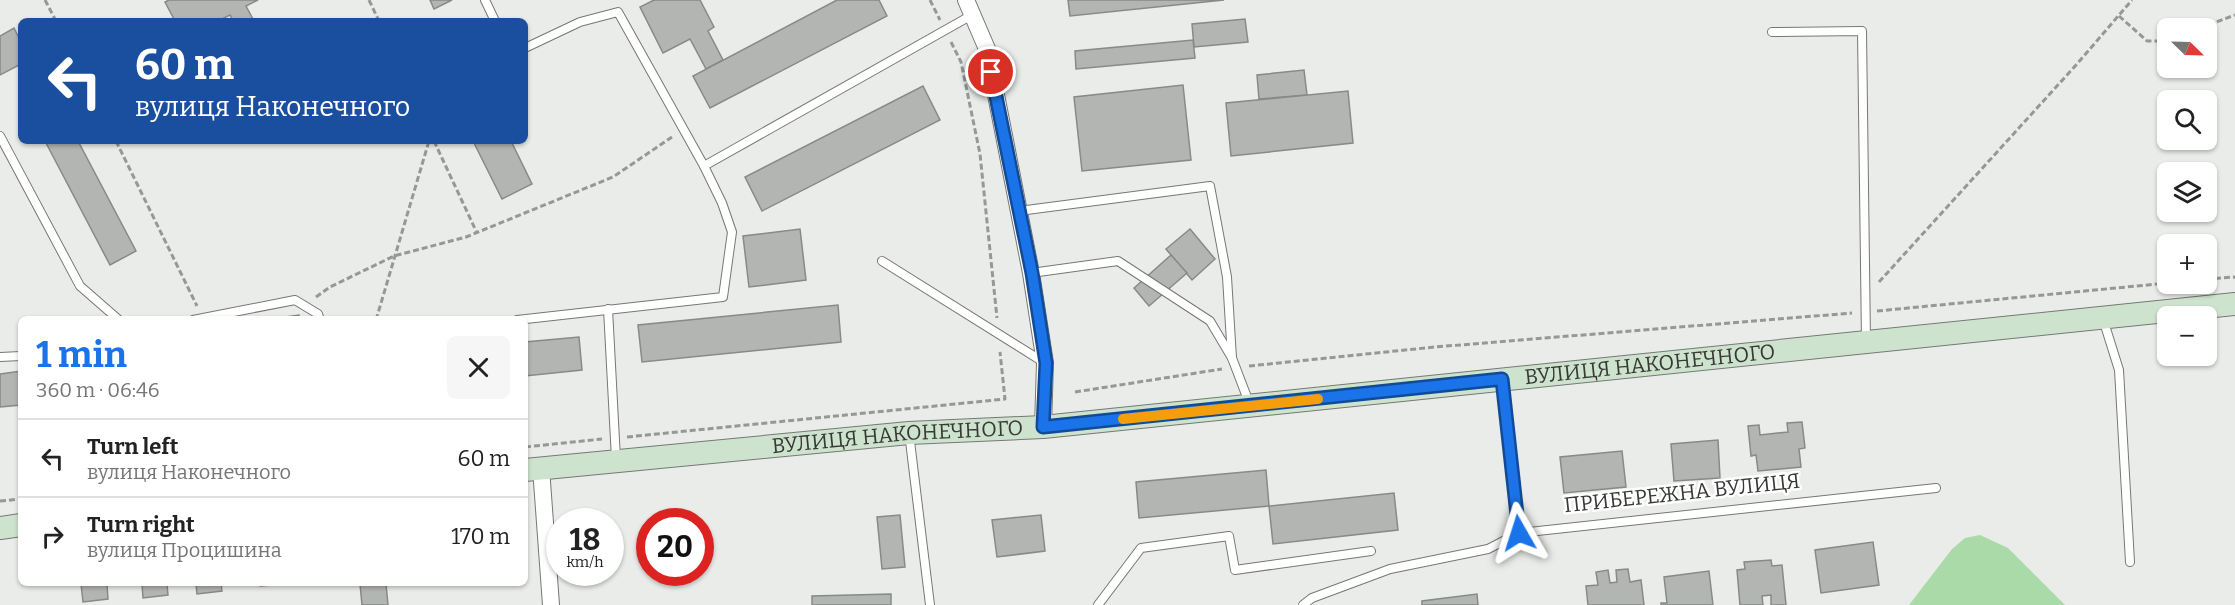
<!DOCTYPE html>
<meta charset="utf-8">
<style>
body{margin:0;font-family:Bitter,serif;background:#f6f6f6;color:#222;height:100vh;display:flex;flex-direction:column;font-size:22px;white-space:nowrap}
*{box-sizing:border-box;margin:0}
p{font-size:20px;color:#767676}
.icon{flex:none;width:33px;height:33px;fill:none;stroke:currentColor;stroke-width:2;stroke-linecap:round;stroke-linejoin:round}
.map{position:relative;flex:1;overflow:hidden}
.side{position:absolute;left:18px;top:316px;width:510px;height:270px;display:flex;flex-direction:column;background:#fff;border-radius:9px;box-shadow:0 2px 4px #0004}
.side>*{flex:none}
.hud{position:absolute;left:18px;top:18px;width:510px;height:126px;border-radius:9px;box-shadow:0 2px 4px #0004;background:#1a4fa0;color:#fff;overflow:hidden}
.needle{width:39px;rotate:113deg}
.tools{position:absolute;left:2157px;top:18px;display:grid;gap:12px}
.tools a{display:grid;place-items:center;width:60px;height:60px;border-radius:9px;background:#fff;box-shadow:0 2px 4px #0004;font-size:30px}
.speed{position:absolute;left:546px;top:508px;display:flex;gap:12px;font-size:30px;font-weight:700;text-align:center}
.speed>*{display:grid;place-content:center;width:78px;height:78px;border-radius:50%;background:#fff;box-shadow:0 2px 4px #0004;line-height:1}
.speed small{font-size:15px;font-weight:400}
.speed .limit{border:9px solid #d22;background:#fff;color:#111}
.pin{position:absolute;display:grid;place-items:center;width:51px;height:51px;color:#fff;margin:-26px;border:3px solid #fff;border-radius:50%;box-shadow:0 2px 6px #0007}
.me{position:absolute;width:66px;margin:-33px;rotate:354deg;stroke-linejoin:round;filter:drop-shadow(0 0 4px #0008)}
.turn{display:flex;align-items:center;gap:21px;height:126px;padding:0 18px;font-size:27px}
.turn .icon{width:78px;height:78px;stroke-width:2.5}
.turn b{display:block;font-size:42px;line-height:51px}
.round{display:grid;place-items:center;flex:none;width:63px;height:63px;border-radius:9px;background:#f6f6f6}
.summary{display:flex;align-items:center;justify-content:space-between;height:102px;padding:0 18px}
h1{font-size:36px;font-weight:700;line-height:45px;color:#1a73e8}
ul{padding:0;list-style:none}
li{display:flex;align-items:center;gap:18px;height:78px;padding:0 18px;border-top:2px solid #e0e0e0}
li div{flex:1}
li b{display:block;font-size:22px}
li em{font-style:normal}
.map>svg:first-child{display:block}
.green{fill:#aadaa8}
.building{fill:#b2b5b1;stroke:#878a86;stroke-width:1.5}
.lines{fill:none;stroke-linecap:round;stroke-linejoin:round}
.lane-casing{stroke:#767875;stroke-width:10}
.street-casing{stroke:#767875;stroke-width:18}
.secondary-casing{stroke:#767875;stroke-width:24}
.path{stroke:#969895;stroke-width:3;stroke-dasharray:6 3;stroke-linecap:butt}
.lane{stroke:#fff;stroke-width:8}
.street{stroke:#fff;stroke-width:16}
.secondary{stroke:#cee3ce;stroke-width:22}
.route-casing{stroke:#114b97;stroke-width:15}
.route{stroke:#1a73e8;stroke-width:10}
.slow{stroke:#f59e0b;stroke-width:10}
.labels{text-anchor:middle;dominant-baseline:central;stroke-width:5;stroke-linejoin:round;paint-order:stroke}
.street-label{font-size:21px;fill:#383937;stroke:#fff}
</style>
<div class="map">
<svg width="2235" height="605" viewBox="0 0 2235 605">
<rect width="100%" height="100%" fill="#e9ece8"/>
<!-- green -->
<path class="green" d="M1980,535l28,13 57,57h-156l43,-56 13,-11z"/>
<!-- building -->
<g class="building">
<path d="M169,0h89l-12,6 8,15h-21l-3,-6 -12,6h-43l-10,-19z"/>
<path d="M430,0h22l-18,9z"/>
<path d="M654,0h46l14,27 -6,4 15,29 -17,9 -16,-30 -27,14 -23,-46z"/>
<path d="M837,0h42l8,16 -177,92 -17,-32z"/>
<path d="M1068,0h156l-154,16z"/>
<path d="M1245,19l3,23 -54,5 -2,-23z"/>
<path d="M14,28l7,14v22l-21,11v-39z"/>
<path d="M1193,40l2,18 -119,11 -1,-18z"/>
<path d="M1304,70l3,25 -48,4 -2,-24z"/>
<path d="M1183,85l8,75 -109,11 -8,-74z"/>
<path d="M923,86l17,34 -178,91 -17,-34z"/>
<path d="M1348,91l5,52 -122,13 -5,-53z"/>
<path d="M45,141h33l58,110 -26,14z"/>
<path d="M473,141h38l21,43 -30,15z"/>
<path d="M800,229l6,51 -57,7 -6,-51z"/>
<path d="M1190,229l25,30 -23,21 -26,-31z"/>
<path d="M1171,255l16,18 -38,33 -15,-18z"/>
<path d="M838,305l3,37 -199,20 -4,-37z"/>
<path d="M299,315v5h-35z"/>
<path d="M579,337l3,33 -57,6v-34z"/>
<path d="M21,371v34l-21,2v-33z"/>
<path d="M1802,422l3,26 -6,1 2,18 -43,4 -2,-16 -5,1 -3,-30 11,-1 1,10 28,-3 -1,-9z"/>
<path d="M1718,440l2,38 -46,3 -3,-37z"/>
<path d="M1622,451l4,36 -62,6 -4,-36z"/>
<path d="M1266,470l3,36 -130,12 -3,-36z"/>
<path d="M1394,493l4,37 -125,14 -4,-38z"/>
<path d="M900,515l5,52 -23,2 -5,-52z"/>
<path d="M1041,515l4,36 -48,6 -5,-37z"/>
<path d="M1873,542l6,43 -58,8 -6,-43z"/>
<path d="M1771,560l1,6 10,-1 4,40h-15v-10l-9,1 1,9h-23l-3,-35 8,-1 -1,-7z"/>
<path d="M1628,569l2,13 11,-2 3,25h-56l-2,-19 12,-1 -2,-13 12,-2 2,13 7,-1 -1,-12z"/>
<path d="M1709,571l4,34h-52v-2h6l-3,-26z"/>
<path d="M81,584h26l1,15 -25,3z"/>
<path d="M142,584h25l1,11 -25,3z"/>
<path d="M196,584h25l1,7 -25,3z"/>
<path d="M259,584h26l-25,2z"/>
<path d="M360,584h26l2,21h-26z"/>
<path d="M891,594v11h-79v-9z"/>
<path d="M1477,594l1,11h-56v-4z"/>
</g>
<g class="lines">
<!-- lane casing -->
<g class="lane-casing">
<g id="lane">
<path d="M485,0l10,21"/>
<path d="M1772,32l90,-1 4,311"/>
<path d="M0,136l80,150 39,34"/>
<path d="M704,166l268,-151"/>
<path d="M1019,211l191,-25 17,91 5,81"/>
<path d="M882,261l163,102"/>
<path d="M1031,273l87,-12 92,60 22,37 18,47"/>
<path d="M608,309l8,150"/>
<path d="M2103,319l16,51 11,192"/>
<path d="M193,320l102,-20 23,14 2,6"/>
<path d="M517,320l206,-23 9,-65 -10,-29 -18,-37 -86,-154 -38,10 -55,26"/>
<path d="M0,357l21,-1"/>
<path d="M1502,379l17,154"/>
<path d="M909,433l21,172"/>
<path d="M1098,605l43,-57 88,-12 6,34 136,-19"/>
<path d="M1303,605l9,-7 78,-29 98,-20 31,-16 417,-45"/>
</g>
</g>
<!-- street casing -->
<g class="street-casing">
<g id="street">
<path d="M966,0l21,49 44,224 14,90 -2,64"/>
<path d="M541,468l10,137"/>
</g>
</g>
<!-- secondary casing -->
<g class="secondary-casing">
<g id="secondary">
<path id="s1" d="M525,470l384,-37 134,-6 1192,-123"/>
<path d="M0,528l21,-3"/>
</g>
</g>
<!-- path -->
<g class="path">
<path d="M45,0l11,21"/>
<path d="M369,0l10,21"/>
<path d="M930,0l10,20"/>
<path d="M2119,16l28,25h21"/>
<path d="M2200,28l35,-13"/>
<path d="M951,42l10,20 19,92 17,164"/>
<path d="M116,141l81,165"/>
<path d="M434,141l43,92"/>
<path d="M2206,279l29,-2"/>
<path d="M1879,282l198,-218 55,-64"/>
<path d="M316,297l14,-10 64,-31 72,-19 147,-60 59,-40"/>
<path d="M1877,311l291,-28"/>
<path d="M376,320l53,-179"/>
<path d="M1249,366l186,-19 417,-34"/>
<path d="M1075,392l147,-23"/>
<path d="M627,437l378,-38 -5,-47"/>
<path d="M525,447l77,-8"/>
<path d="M0,501l21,-2"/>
</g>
<!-- lane -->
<use href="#lane" class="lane"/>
<!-- street -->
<use href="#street" class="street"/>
<!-- secondary -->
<use href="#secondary" class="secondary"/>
</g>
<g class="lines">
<!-- route casing -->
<g class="route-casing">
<path id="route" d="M991,72l41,201 14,90 -3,64 459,-48 17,154"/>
</g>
<!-- route -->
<use href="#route" class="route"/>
<!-- slow -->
<path class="slow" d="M1123,419l195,-20"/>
</g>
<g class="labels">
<!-- street labels -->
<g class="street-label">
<text stroke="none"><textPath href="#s1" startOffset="1130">ВУЛИЦЯ НАКОНЕЧНОГО</textPath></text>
<text stroke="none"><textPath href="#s1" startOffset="374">ВУЛИЦЯ НАКОНЕЧНОГО</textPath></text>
<text transform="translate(1682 493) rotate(-6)">ПРИБЕРЕЖНА ВУЛИЦЯ</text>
</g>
</g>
</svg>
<div class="tools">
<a><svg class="needle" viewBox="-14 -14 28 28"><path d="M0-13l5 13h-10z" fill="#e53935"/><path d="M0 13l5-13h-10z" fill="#767676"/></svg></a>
<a><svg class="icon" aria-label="search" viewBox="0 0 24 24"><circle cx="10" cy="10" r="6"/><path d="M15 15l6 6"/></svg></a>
<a><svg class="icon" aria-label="layers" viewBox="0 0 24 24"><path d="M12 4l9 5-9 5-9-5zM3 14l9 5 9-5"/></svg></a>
<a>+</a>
<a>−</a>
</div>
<div class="speed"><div>18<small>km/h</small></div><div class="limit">20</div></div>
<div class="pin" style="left:991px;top:72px;background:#d93025"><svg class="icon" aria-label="arrive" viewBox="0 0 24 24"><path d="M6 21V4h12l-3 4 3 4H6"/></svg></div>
<svg class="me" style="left:1519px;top:533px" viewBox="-20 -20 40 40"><path d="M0-17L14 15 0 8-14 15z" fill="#1a73e8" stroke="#fff" stroke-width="4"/></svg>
<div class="hud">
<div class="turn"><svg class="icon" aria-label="left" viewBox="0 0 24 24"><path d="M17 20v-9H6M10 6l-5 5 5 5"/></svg><div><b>60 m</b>вулиця Наконечного</div></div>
</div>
<section class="side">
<div class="summary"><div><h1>1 min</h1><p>360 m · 06:46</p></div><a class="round"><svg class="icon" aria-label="close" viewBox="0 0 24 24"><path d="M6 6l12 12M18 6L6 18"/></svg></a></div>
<ul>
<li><svg class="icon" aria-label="left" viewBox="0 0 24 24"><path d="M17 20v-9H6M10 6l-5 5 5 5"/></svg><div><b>Turn left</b><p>вулиця Наконечного</p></div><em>60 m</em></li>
<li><svg class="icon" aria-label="right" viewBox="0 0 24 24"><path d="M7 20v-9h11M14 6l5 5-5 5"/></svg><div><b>Turn right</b><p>вулиця Процишина</p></div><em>170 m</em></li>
</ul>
</section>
</div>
